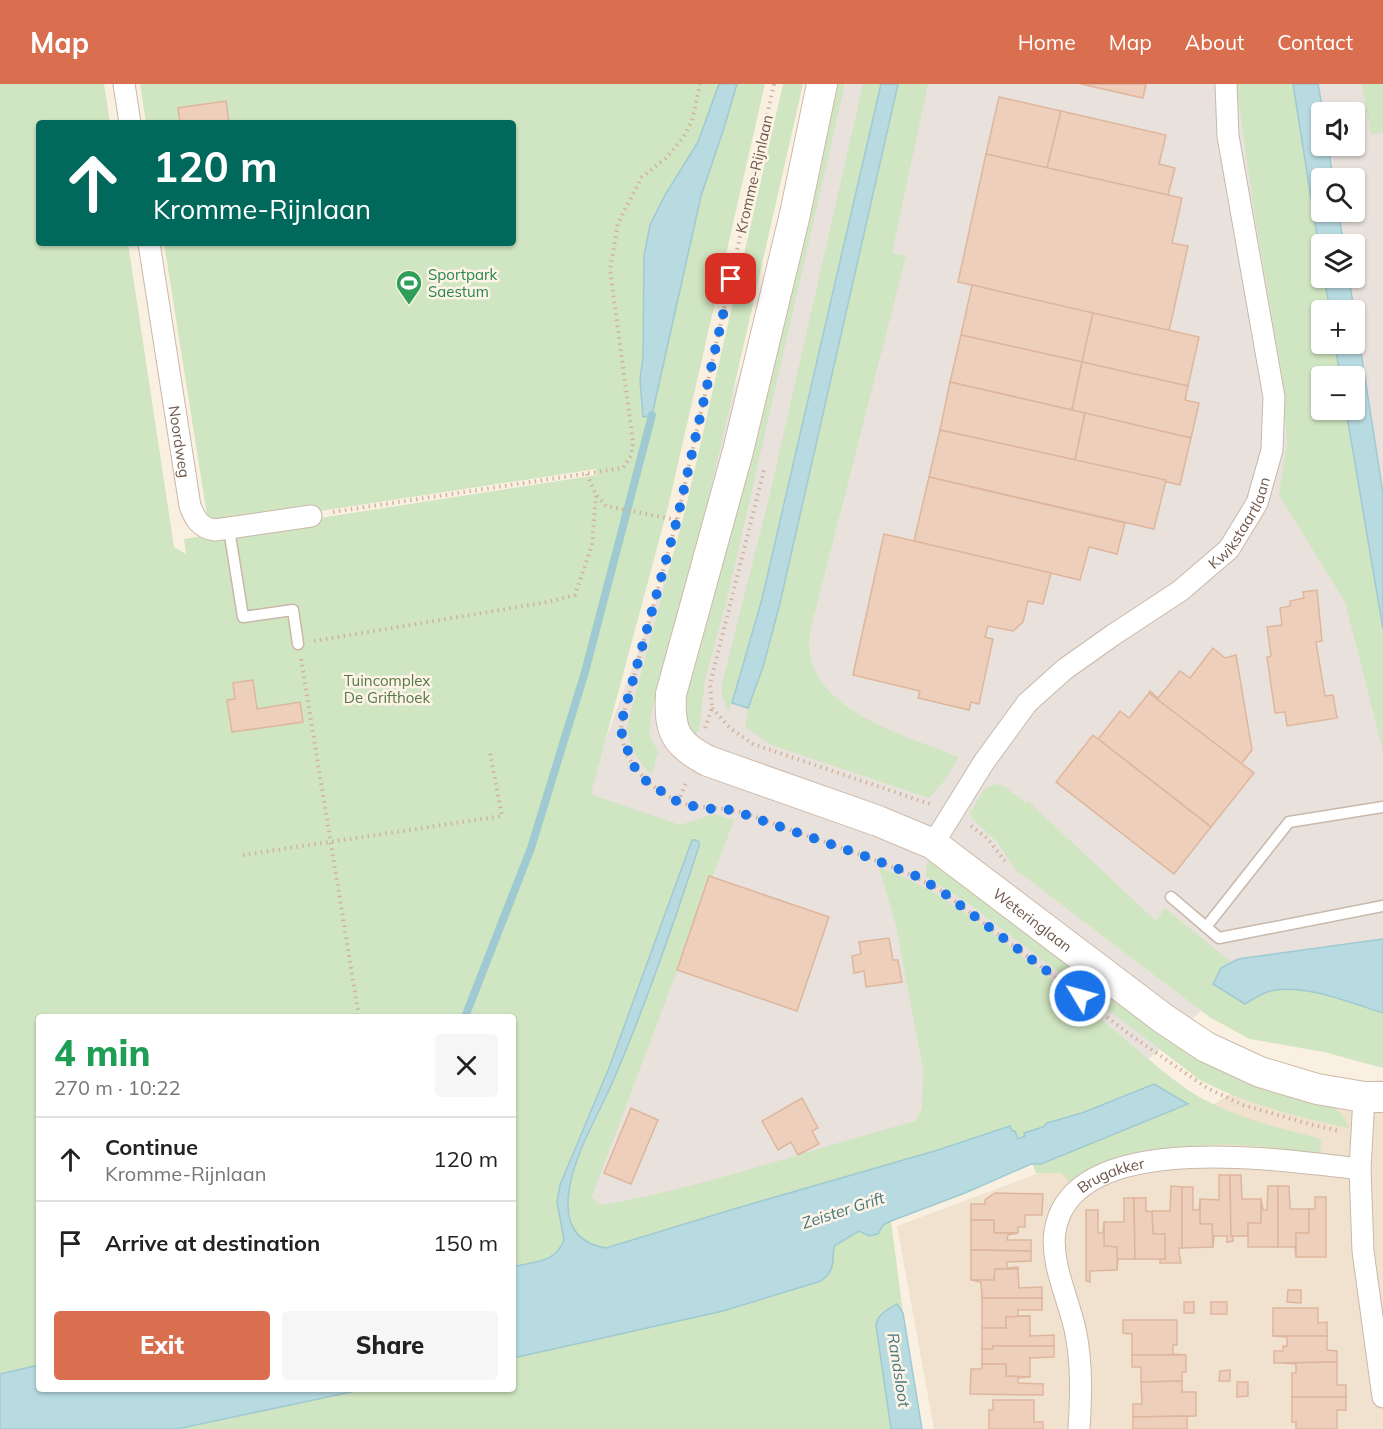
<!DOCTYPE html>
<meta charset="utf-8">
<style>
body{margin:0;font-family:Mulish,sans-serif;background:#f6f6f6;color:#222;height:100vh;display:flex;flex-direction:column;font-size:22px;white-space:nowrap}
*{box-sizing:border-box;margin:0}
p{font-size:20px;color:#767676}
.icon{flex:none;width:33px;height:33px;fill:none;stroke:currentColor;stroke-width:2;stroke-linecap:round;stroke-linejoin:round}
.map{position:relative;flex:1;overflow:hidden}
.panel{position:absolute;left:36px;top:930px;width:480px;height:378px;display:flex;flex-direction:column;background:#fff;border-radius:6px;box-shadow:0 2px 4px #0004}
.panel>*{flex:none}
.hud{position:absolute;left:36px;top:36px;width:480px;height:126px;border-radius:6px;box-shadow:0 2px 4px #0004;background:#00695c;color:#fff;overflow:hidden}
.fabs{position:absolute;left:1311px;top:18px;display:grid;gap:12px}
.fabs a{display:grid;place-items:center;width:54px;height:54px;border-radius:6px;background:#fff;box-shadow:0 2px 4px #0004;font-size:30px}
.pin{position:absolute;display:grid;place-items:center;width:51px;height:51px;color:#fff;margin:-26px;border-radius:12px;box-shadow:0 3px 9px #0006}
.me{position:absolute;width:66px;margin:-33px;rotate:307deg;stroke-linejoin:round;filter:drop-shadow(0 0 4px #0008)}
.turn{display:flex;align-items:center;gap:21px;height:126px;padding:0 18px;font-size:27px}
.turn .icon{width:78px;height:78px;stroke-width:2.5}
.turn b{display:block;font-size:42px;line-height:51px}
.round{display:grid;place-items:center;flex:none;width:63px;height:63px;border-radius:6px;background:#f6f6f6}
.headline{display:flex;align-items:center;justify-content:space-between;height:102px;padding:0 18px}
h1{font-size:36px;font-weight:800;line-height:45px;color:#1e9e55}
.primary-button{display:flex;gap:12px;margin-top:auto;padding:12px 18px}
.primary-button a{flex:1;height:69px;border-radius:6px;background:#da6f50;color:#fff;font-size:24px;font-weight:800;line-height:69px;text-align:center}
.primary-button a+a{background:#f6f6f6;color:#222}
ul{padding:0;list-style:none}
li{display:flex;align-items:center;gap:18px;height:84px;padding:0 18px;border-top:2px solid #e0e0e0}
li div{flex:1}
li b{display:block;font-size:22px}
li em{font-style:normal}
header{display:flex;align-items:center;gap:36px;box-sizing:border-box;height:84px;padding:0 30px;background:#da6f50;color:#fff}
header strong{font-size:28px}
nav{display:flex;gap:33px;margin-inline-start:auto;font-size:21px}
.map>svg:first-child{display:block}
.residential{fill:#f1e2d0}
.industrial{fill:#e9e2dc;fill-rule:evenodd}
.green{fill:#d0e5c1}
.water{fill:#b8dbe1;stroke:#9fcad2;stroke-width:1.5}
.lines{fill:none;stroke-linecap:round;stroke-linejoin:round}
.stream{stroke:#9fcad2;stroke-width:8}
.building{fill:#edcfbb;stroke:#deb69d;stroke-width:1.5}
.lane-casing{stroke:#c9b8a9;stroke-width:13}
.street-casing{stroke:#c9b8a9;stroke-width:23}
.secondary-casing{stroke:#cebaaa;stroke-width:32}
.path{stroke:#d1b39f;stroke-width:4;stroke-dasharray:1.5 4.5;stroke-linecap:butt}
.lane{stroke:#fff;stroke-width:10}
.street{stroke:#fff;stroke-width:21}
.secondary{stroke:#fff;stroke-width:30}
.route{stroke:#1a73e8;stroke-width:10;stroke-dasharray:0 18}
.labels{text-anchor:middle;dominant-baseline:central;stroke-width:5;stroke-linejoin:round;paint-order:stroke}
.street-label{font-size:15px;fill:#6e574a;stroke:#fdf4e7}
.leisure-label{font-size:15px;fill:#27864d;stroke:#fdf4e7;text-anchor:start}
.park-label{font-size:15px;fill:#557a46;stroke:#fdf4e7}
.water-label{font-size:16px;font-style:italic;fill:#477780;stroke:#fdf4e7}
</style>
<header>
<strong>Map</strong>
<nav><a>Home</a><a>Map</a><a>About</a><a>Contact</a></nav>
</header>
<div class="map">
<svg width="1383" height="1345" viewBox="0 0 1383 1345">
<rect width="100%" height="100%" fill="#faf0e1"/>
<!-- residential -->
<path class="residential" d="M1383,996v349h-449l-37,-203 152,-57 126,-40 64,-41z"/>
<!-- industrial -->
<path class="industrial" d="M846,0h537v916l-140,-28 -130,120 -600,189v-264h-9zM1322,28h32v34h-32zM1322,94h32v34h-32zM1322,160h32v34h-32zM1322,226h32v34h-32zM1322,292h32v34h-32z"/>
<!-- green -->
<g class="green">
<path d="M0,0h104l6,39h-71v120h89l46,304 12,7 -2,-15 413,-64 -1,-6 -387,59 -45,-285h349v-120h-367l-6,-39h579l-21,58 -33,53 -15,30 -6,31 -1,101 -3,23 3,37 36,-126 22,-95 23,-68 13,-44h28l-97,423 -76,283 1,5 87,30 34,-11 20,6 -142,376 4,6 5,3c108,-18 210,-57 315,-84l6,-13 1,-39 -27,-143 -17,-58c49,15 89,46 129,77 39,31 78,62 117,94 24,20 48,43 76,59 37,20 80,31 121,41l-3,17c-36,-7 -74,-13 -111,-11 -24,2 -48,9 -73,14 -23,5 -45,9 -64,24l-10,-10h-25l-3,-8 8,-1 146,-60 -52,-12 -53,21 -35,10 -4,4 -19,6 1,4 -7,2 -8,-13 -71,24 -205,59 -128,39 -14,-2 -10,-5 -9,-15 -5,-22 2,-28 46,-101 43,-108 -11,-2 -39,103 -41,96 -11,38 7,38c-10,24 -30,21 -51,27v-250h-474v348l-39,9z"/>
<path d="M783,0h20l-114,501 -38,128 -2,22 10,18c-6,6 -2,15 -9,21 -11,-14 -23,-29 -23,-48l59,-219z"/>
<path d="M828,0h17l-117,511 -23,86 -6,48 -3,5 -3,1 -8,-17 -1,-23z"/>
<path d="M863,0h18l-119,515 -20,74 -14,40 -6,-18v-11l47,-186z"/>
<path d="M898,0h30l-36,169 14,3 -92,360c-2,8 -5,18 -5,27 0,68 99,93 150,114l-14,23 -16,18 -158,-53 -26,-18 3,-19 15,-41 17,-64z"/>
<path d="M1236,0h57l28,177 1,17h2l6,32h-8v34h13l5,32h-18v34h24l37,219v122l-38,-149 -66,-107 8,-52 -5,-67 -28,-166z"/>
<path d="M1362,0h21v49l-12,2z"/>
<path d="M997,700l7,2 22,17 2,-2 128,120 9,-13 66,54 -10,6 -8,16 32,20c8,-5 16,-11 25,-13 34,-8 81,12 113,22v55l-59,-16 -74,-13 -39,-21 -195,-148 -19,-28 -25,-24 -2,-5 15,-25z"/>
<path d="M930,776l62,42 342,205 11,11 4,10c-53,-11 -102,-24 -149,-48l-231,-176 -43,-28 1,-13z"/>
<path d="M891,1137l12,92 -6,-9c-10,6 -19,10 -21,21l15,104h-714l188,-40h148v-31l210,-47 98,-30c15,-11 11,-20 13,-35l25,-15 10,5 14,-11z"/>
</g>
<!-- water -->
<g class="water">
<path d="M719,0h18l-13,44 -23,68 -49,219 -9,2 -3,-37 3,-23 1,-101 6,-31 15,-30 33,-53z"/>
<path d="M881,0h17l-118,519 -17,64 -15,41 -16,-5 30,-104z"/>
<path d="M1293,0h25l5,28 -1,34h6l5,32h-11v34h16l6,32h-22l-1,17z"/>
<path d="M1324,194h25l5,32h-24z"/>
<path d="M1355,230l28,179v136l-37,-219h8v-34h-14l-5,-32h19z"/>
<path d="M692,756h4l3,2v4c-25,77 -51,153 -83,228 -16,40 -46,84 -48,127 -1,28 12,43 38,47l128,-39 204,-59 72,-24 2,5h3l3,8 7,-3 -1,-3 19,-6 4,-4 35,-10 72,-29 34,20 -147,60h-10l-66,29 -74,28 -8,4 -5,9 -9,2 -10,-5 -25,15c-2,15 2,24 -13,35l-98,30 -210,47v-91c21,-6 42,-3 51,-27l-7,-38 3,-17 49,-117z"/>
<path d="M1383,855v74c-32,-10 -79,-30 -113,-22 -8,2 -17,8 -25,13l-32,-20 8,-16 17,-9z"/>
<path d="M897,1220l6,9 19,116h-31l-15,-104c2,-11 11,-15 21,-21z"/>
<path d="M39,1281v24h326l-188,40h-177v-55z"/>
</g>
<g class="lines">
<!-- stream -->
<path class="stream" d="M465,933l66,-169 54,-176 67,-257"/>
</g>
<!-- building -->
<g class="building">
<path d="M1081,0h65l-3,14z"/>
<path d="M999,13l62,14 -14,57 -61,-14z"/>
<path d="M226,17l3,22h-49l-2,-15z"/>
<path d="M1061,27l105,24 -7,29 16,4 -7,27 -121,-27z"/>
<path d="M986,70l196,44 -10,45 16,3 -19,85 -211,-49z"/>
<path d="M972,201l121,28 -11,49 -121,-27z"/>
<path d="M1093,229l106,24 -11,49 -106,-24z"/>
<path d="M961,251l121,27 -10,48 -122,-28z"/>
<path d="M1082,278l106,24 -3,14 14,3 -8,35 -119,-28z"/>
<path d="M950,298l135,31 -10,47 -135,-30z"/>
<path d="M1085,329l106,25 -11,47 -105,-25z"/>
<path d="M940,346l226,50 -12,49 -225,-52z"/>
<path d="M929,393l196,46 -8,31 -28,-7 -9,33 -166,-39z"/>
<path d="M884,450l167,39 -8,31 -15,-3 -5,21 -10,9 -25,-5 -3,11 8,2 -14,65 -8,-2 -2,8 -51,-12 2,-7 -67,-16z"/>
<path d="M1317,506l5,51 -6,1 9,54 8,-1 4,23 -50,8 -2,-14 -10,1 -8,-56 4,-1 -4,-29 15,-2 -2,-17 10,-2v-5l14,-3 -1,-6z"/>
<path d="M1213,564l12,10 11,-3 16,95 -11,14 -92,-71 1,-2 8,7 22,-27 10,7z"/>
<path d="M253,596l4,29 43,-7 3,20 -71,10 -5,-32 8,-1 -2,-16z"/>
<path d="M1149,609l105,80 -43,54 -113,-88 22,-28 9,7z"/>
<path d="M1093,651l118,92 -37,47 -118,-92z"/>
<path d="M709,792l120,41 -32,94 -120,-41z"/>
<path d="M889,854l4,22h5l4,22 -36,5 -2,-16 -10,2 -2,-17 9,-2 -2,-12z"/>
<path d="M802,1014l16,30 -6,3 7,13 -21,11 -7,-13 -13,8 -16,-29z"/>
<path d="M631,1024l27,12 -27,64 -27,-11z"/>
<path d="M1219,1091h11l1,61h2v5l-6,1v-6h-13l-1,11 -1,-23h-12v-25l19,1z"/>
<path d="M1230,1091h11l1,24h19v24h-13v13h-17z"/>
<path d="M1171,1102l11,1v61h-3v5l2,10h-21v-5l5,1v-25h-12l-1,-23h18z"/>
<path d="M1268,1102h10v61h-30v-24h13v-24l2,11h4z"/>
<path d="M1278,1102h11l1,23h19v24h-13v24l-1,-10h-17z"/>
<path d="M1182,1103h11v23h6l1,-11v25h12l1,23 -31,1z"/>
<path d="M995,1109l48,1 -1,21h-17v12h-7v6h-24v-13h-23v-16h14v-4z"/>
<path d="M1315,1113h11v60h-30v-24h13v-24h6z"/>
<path d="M1124,1114h10l1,61h-17l-1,11v-23l-13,-1v-24h20z"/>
<path d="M1134,1114h12v13l6,1 1,22h12v25h-30z"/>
<path d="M1086,1126h12v23h5l1,-11v24l13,1v23l-27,1v11l-4,-1z"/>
<path d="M971,1136h23v13h24l-10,2 -1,5h24v11l-60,-1z"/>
<path d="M971,1166l60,1v10l-24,1v6l11,-1v2h-23l-1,11h-23z"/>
<path d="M995,1185h23l1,19 23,-1v11h-60l-1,-16 -10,-2h23z"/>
<path d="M1288,1206h13v13l-14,-1z"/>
<path d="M982,1214h60v12h-24v6h12l-24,1v11h-24z"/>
<rect x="1184" y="1218" width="10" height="11"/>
<rect x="1211" y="1218" width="16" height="12"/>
<path d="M1273,1224h45v15l9,-1v14h-54z"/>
<path d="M1030,1232v20l24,-1v11h-61v3h-11v-21h24v-11z"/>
<path d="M1123,1236h54v25h-4v9l13,1h-54v-21l-9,-1z"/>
<path d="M1273,1252h54v14l10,1v11l-63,1v-12h9v-5h4v-9z"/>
<path d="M993,1262h61v11l-24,1v19l-24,-1v-12h-24v-15h11z"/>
<path d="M1132,1271h54v17h-4v9l-41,1v-15h-9z"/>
<path d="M1337,1278v23h9v12h-54v-24h4v-9l-13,-1z"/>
<path d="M982,1280h24v12l24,1 -12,1v5l25,1v11l-73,-1 1,-25h11z"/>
<path d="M1230,1286v11h-11l1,-10z"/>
<path d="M1182,1297v11h14v24l-63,1v-13h9l-1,-22z"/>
<path d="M1237,1298h11v14l-11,1z"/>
<path d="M1292,1313h54v13h-9v19h-41v-7h-4z"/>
<path d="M993,1316h41v22h9v7h-54v-19h4z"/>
<path d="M1187,1332v13h-54v-12z"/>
</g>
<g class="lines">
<!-- lane casing -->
<g class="lane-casing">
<g id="lane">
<path d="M229,445l14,88 50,-7 5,34"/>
<path d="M1171,813l48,41 164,-32"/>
<path d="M1206,843l83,-105 94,-15"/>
</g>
</g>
<!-- street casing -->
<g class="street-casing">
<g id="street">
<path d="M124,0l6,39"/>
<path id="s1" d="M149,159l41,263c5,13 10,22 25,24l96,-14"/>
<path id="s2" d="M933,760l51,-82 43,-59 38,-34 48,-34 67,-44 49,-42 28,-46 15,-53 2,-53 -46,-261 -2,-52"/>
<path d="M1364,1013l-4,72 3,82 20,146"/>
<path id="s3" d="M1079,1345c2,-32 3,-64 -3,-95 -6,-33 -26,-69 -21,-103 17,-105 232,-70 305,-62"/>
</g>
</g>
<!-- secondary casing -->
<g class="secondary-casing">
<g id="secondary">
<path id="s4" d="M822,0l-27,130 -57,237 -67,243c-2,37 4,50 37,67l170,60 55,23 231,175 42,28 54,25 57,17 47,8h19"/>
</g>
</g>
<!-- path -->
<g class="path">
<path d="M774,0l-97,436 -55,200c-6,36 25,67 55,81 17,8 36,5 54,9 22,4 44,15 65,22 49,17 99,33 144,58l192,146 75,52 36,17 70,20 27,6"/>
<path d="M587,390l9,21 10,11 71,14"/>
<path d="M333,428l290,-44 8,-12 2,-14 -23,-172 8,-47 24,-46 23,-18 18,-21 9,-17 8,-37"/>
<path d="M314,557l234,-39 27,-7 17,-50 4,-50"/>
<path d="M301,575l58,358"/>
<path d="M712,624l19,21 22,15 180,61"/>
<path d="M705,644l7,-20 -2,-24 54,-214"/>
<path d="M678,718l9,-22"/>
<path d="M971,742l16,12 18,23"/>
<path d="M243,771l259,-39 -12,-63"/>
</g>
<!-- lane -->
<use href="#lane" class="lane"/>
<!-- street -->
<use href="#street" class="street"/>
<!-- secondary -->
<use href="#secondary" class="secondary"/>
</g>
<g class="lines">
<!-- route -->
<path class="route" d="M731,195l-54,241 -55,200 -1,11 12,34 14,17 31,20 22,6 32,2 130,45 52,20 26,15 140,106"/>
</g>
<!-- icons -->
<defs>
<g id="stadium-pin" transform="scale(1.35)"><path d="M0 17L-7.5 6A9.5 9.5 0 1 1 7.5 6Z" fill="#2e9e5b" stroke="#fdf4e7"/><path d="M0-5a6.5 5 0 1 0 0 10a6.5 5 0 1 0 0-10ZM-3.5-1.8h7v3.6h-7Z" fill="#fff"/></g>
</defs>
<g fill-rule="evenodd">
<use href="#stadium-pin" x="409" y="199"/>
</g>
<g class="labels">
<!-- street labels -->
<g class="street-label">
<text transform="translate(754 90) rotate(-77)">Kromme-Rijnlaan</text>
<text stroke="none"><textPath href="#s1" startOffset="201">Noordweg</textPath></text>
<text stroke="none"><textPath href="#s2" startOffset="452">Kwikstaartlaan</textPath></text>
<text stroke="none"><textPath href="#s4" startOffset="1077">Weteringlaan</textPath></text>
<text stroke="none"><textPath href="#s3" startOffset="286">Brugakker</textPath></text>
</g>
<!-- leisure labels -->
<g class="leisure-label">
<text x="428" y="190">Sportpark<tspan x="428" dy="17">Saestum</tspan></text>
</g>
<!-- park labels -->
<g class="park-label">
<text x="387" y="596">Tuincomplex<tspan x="387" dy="17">De Grifthoek</tspan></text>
</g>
<!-- water labels -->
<g class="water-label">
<text transform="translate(843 1126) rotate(-18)">Zeister Grift</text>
<text transform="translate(899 1286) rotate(81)">Randsloot</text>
</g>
</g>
</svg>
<div class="fabs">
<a><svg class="icon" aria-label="sound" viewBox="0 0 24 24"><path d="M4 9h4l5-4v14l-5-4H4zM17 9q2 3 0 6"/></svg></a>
<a><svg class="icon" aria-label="search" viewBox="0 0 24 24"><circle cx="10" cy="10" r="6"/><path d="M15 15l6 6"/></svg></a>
<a><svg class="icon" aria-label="layers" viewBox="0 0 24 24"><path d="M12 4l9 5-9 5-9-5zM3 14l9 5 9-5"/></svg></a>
<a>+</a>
<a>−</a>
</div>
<div class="pin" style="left:731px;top:195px;background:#d93025"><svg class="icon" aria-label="arrive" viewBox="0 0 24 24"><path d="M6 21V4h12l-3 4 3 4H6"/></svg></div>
<svg class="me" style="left:1080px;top:912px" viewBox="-20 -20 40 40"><circle r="17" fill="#1a73e8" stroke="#fff" stroke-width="3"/><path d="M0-11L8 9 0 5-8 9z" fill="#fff"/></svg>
<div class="hud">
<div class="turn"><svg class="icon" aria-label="ahead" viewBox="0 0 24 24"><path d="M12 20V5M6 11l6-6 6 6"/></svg><div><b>120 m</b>Kromme-Rijnlaan</div></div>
</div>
<section class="panel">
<div class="headline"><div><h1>4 min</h1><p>270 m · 10:22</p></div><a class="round"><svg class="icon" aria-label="close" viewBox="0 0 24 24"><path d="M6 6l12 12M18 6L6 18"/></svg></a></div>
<ul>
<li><svg class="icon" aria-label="ahead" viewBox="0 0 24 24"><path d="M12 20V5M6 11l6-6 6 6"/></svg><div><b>Continue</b><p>Kromme-Rijnlaan</p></div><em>120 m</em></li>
<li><svg class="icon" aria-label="arrive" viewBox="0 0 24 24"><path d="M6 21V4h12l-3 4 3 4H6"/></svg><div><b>Arrive at destination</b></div><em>150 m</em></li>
</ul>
<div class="primary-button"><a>Exit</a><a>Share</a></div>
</section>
</div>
